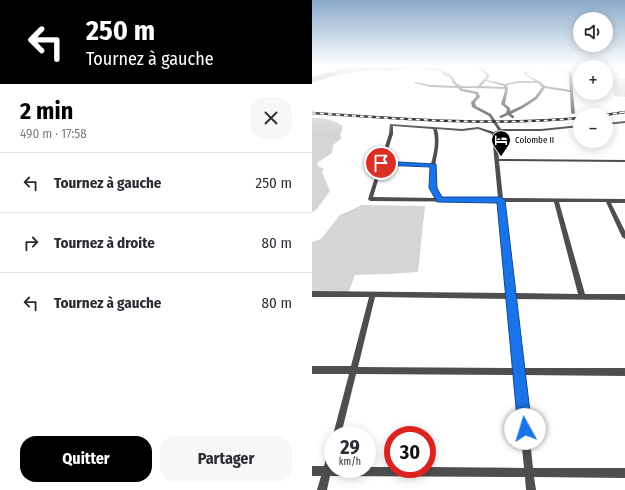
<!DOCTYPE html>
<html lang="fr">
<meta charset="utf-8">
<style>
body{margin:0;font-family:"Fira Sans Condensed",sans-serif;background:#f7f7f7;color:#2b2b33;height:100vh;display:flex;flex-direction:column;font-size:15px;white-space:nowrap}
*{box-sizing:border-box;margin:0}
p{font-size:13px;color:#7c7c81}
.icon{flex:none;width:22px;height:22px;fill:none;stroke:currentColor;stroke-width:2;stroke-linecap:round;stroke-linejoin:round}
.map{position:relative;flex:1;overflow:hidden}
.details{display:flex;flex-direction:column;background:#fff;width:312px}
.details>*{flex:none}
.hud{background:#000;color:#fff;overflow:hidden}
.fabs{position:absolute;left:261px;top:12px;display:grid;gap:8px}
.fabs a{display:grid;place-items:center;width:40px;height:40px;border-radius:50%;background:#fff;box-shadow:0 2px 10px #0003;font-size:20px}
.speed{position:absolute;left:12px;top:426px;display:flex;gap:8px;font-size:20px;font-weight:700;text-align:center}
.speed>*{display:grid;place-content:center;width:52px;height:52px;border-radius:50%;background:#fff;box-shadow:0 2px 10px #0003;line-height:1}
.speed small{font-size:10px;font-weight:400}
.speed .limit{border:6px solid #d22;background:#fff;color:#111}
.pin{position:absolute;display:grid;place-items:center;width:34px;height:34px;color:#fff;margin:-17px;border:2px solid #fff;border-radius:50%;box-shadow:0 1px 4px #0007}
.me{position:absolute;width:44px;margin:-22px;rotate:354deg;stroke-linejoin:round;filter:drop-shadow(0 0 3px #0008)}
.turn{display:flex;align-items:center;gap:14px;height:84px;padding:0 20px;font-size:18px}
.turn .icon{width:52px;height:52px;stroke-width:2.5}
.turn b{display:block;font-size:28px;line-height:34px}
.round{display:grid;place-items:center;flex:none;width:42px;height:42px;border-radius:16px;background:#f7f7f7}
.headline{display:flex;align-items:center;justify-content:space-between;height:68px;padding:0 20px}
h1{font-size:24px;font-weight:700;line-height:30px;color:#000}
.action{display:flex;gap:8px;margin-top:auto;padding:8px 20px}
.action a{flex:1;height:46px;border-radius:16px;background:#000;color:#fff;font-size:16px;font-weight:700;line-height:46px;text-align:center}
.action a+a{background:#f7f7f7;color:#2b2b33}
ul{padding:0;list-style:none}
li{display:flex;align-items:center;gap:12px;height:60px;padding:0 20px;border-top:1px solid #e1e1e2}
li div{flex:1}
li b{display:block;font-size:15px}
li em{font-style:normal}
main{display:flex;flex:1;min-height:0}
.map>svg:first-child{display:block}
.green{fill:#d5d5d5}
.water{fill:#9c9c9c}
.lines{fill:none;stroke-linecap:round;stroke-linejoin:round}
.street{fill:#4e4e4e;fill-rule:evenodd}
.rail-far1-casing{stroke:#000;stroke-width:2}
.rail-casing{stroke:#000;stroke-width:2.5}
.rail-far1{stroke:#fff;stroke-width:1;stroke-dasharray:3;stroke-linecap:butt}
.rail{stroke:#fff;stroke-width:1.5;stroke-dasharray:4;stroke-linecap:butt}
.route{fill:#1a73e8;stroke:#114b97}
.labels{text-anchor:middle;dominant-baseline:central;stroke-width:4;stroke-linejoin:round;paint-order:stroke}
.far-poi-label{font-size:9px;fill:#000;stroke:#fff;text-anchor:start}
</style>
<main>
<section class="details">
<div class="hud">
<div class="turn"><svg class="icon" aria-label="left" viewBox="0 0 24 24"><path d="M17 20v-9H6M10 6l-5 5 5 5"/></svg><div><b>250 m</b>Tournez à gauche</div></div>
</div>
<div class="headline"><div><h1>2 min</h1><p>490 m · 17:58</p></div><a class="round"><svg class="icon" aria-label="close" viewBox="0 0 24 24"><path d="M6 6l12 12M18 6L6 18"/></svg></a></div>
<ul>
<li><svg class="icon" aria-label="left" viewBox="0 0 24 24"><path d="M17 20v-9H6M10 6l-5 5 5 5"/></svg><div><b>Tournez à gauche</b></div><em>250 m</em></li>
<li><svg class="icon" aria-label="right" viewBox="0 0 24 24"><path d="M7 20v-9h11M14 6l5 5-5 5"/></svg><div><b>Tournez à droite</b></div><em>80 m</em></li>
<li><svg class="icon" aria-label="left" viewBox="0 0 24 24"><path d="M17 20v-9H6M10 6l-5 5 5 5"/></svg><div><b>Tournez à gauche</b></div><em>80 m</em></li>
</ul>
<div class="action"><a>Quitter</a><a>Partager</a></div>
</section>
<div class="map">
<svg width="313" height="490" viewBox="0 0 313 490">
<rect width="100%" height="100%" fill="#fff"/>
<!-- green -->
<g class="green">
<path d="M301,78l12,1v18l-11,-1z"/>
<path d="M0,118c12,0 21,1 31,8l-3,10 2,2 -9,7 -1,8 -15,10 2,4 5,2 -2,3 8,19 -14,19 -4,2z"/>
<path d="M50,205l63,1 -7,66 -30,2 -33,1 -7,19h-34l-2,-4v-48l9,-3 19,-24z"/>
</g>
<!-- water -->
<path class="water" d="M43,65h61c-16,9 -37,4 -55,6 -17,2 -33,7 -49,11v-5z"/>
<g class="lines">
<!-- street -->
<g class="street">
<path d="M163,65h3l12,10 -3,5 18,4 13,-3h17l-10,-6 -1,-3 4,-1 1,1 -2,1v2l14,7 4,4 25,4 -1,-18 -24,-7h4l22,7 4,41 -2,1 -2,-1 -1,-21 -25,-4 -8,11 -14,9 -12,6 3,2v2h-2l-4,-3 -7,3 -2,-1 1,-1 6,-3 1,-4 -6,-5 3,-10 1,-5 -26,-1 -1,1 -1,-1h-16l2,1 15,3 2,5 -5,5 1,4 15,8 10,15h40l39,-4v2l-39,4h-40l-5,2 3,26 126,1v2l-126,-1 4,37 122,1v4h-14l14,28v8l-3,-2 -16,-35h-47l26,92h40v6l-111,-1 8,69h103v8l-102,-1 10,93h92v10l-91,-1 2,13h-10l-1,-13 -195,-1 -3,14h-10l4,-14h-9v-10h12l6,-21 3,-1v25h34v-2h26v2h34v-2l97,1 -9,-93 -159,-1 -15,61h-8v1v-1l16,-61h-37v-8h39l18,-69h-57v-6l195,2 -8,-91 -129,-1 -2,-2 21,-65 1,-10 72,5 16,-2 16,5 4,-2 -9,-14 -17,-9 -1,-5 5,-5v-3l-15,-3 -3,-3 -27,-1 -17,-4 1,-1 16,3 25,1 -4,-4 -1,-4 -8,-4 -2,-3 -18,-2 1,-2 19,2 2,3 8,5c4,12 14,9 25,9l9,-10zM174,81l18,5v1l-23,-1zM206,83h20l4,4 -7,10 -14,9 -11,5v-3l-5,-4 3,-15v-1l-1,-3zM81,126l40,3c4,12 1,23 -2,35l-47,-2 9,-28zM125,129l25,2 16,-2 14,5 6,64h-58c-3,-6 -6,-11 -6,-18 -1,-17 8,-33 3,-51zM71,164l48,2c-2,13 -1,20 5,32l-63,-1zM192,202h50l24,92 -64,-1zM63,297l133,2 7,69 -157,-1z"/>
<path d="M313,121v2l-19,2v-2z"/>
</g>
<!-- rail-far1 casing -->
<g class="rail-far1-casing">
<path id="rail-far1" d="M307,113l6,-1"/>
</g>
<!-- rail casing -->
<g class="rail-casing">
<g id="rail">
<path d="M0,113c90,6 178,13 268,5"/>
<path d="M293,115l20,-3"/>
</g>
</g>
<!-- rail-far1 -->
<use href="#rail-far1" class="rail-far1"/>
<!-- rail -->
<use href="#rail" class="rail"/>
</g>
<!-- sky -->
<linearGradient id="sky" x2="0" y2="1"><stop stop-color="#89aaca"/><stop offset="0.49" stop-color="#fff"/><stop offset="1" stop-color="#fff" stop-opacity="0"/></linearGradient>
<rect width="313" height="134" fill="url(#sky)"/>
<!-- route -->
<path class="route" d="M67,161l57,3 1,24 5,9h59l4,3 27,229 -2,5 -5,2 -5,-2 -2,-5 -21,-226 -60,-1 -8,-14 1,-21 -49,-2 -2,-1z"/>
<!-- icons -->
<defs>
<g id="hotel-pin" transform="scale(1)"><path d="M0 17L-7.5 6A9.5 9.5 0 1 1 7.5 6Z" fill="#000" stroke="#fff"/><path d="M-6-4.5h1.5V1H6V5H4.5V3h-9V5H-6ZM-4 0a1.8 1.8 0 1 1 3.6 0ZM.5 0V-2.5h3Q6-2.5 6 0Z" fill="#fff"/></g>
</defs>
<g fill-rule="evenodd">
<use href="#hotel-pin" x="189" y="140"/>
</g>
<g class="labels">
<!-- far-poi labels -->
<g class="far-poi-label">
<text x="203" y="140">Colombe II</text>
</g>
</g>
</svg>
<div class="fabs">
<a><svg class="icon" aria-label="sound" viewBox="0 0 24 24"><path d="M4 9h4l5-4v14l-5-4H4zM17 9q2 3 0 6"/></svg></a>
<a>+</a>
<a>−</a>
</div>
<div class="speed"><div>29<small>km/h</small></div><div class="limit">30</div></div>
<div class="pin" style="left:69px;top:163px;background:#d93025"><svg class="icon" aria-label="arrive" viewBox="0 0 24 24"><path d="M6 21V4h12l-3 4 3 4H6"/></svg></div>
<svg class="me" style="left:213px;top:429px" viewBox="-20 -20 40 40"><circle r="19" fill="#fff"/><path d="M0-13L10 11 0 6-10 11z" fill="#1a73e8"/></svg>
</div>
</main>
